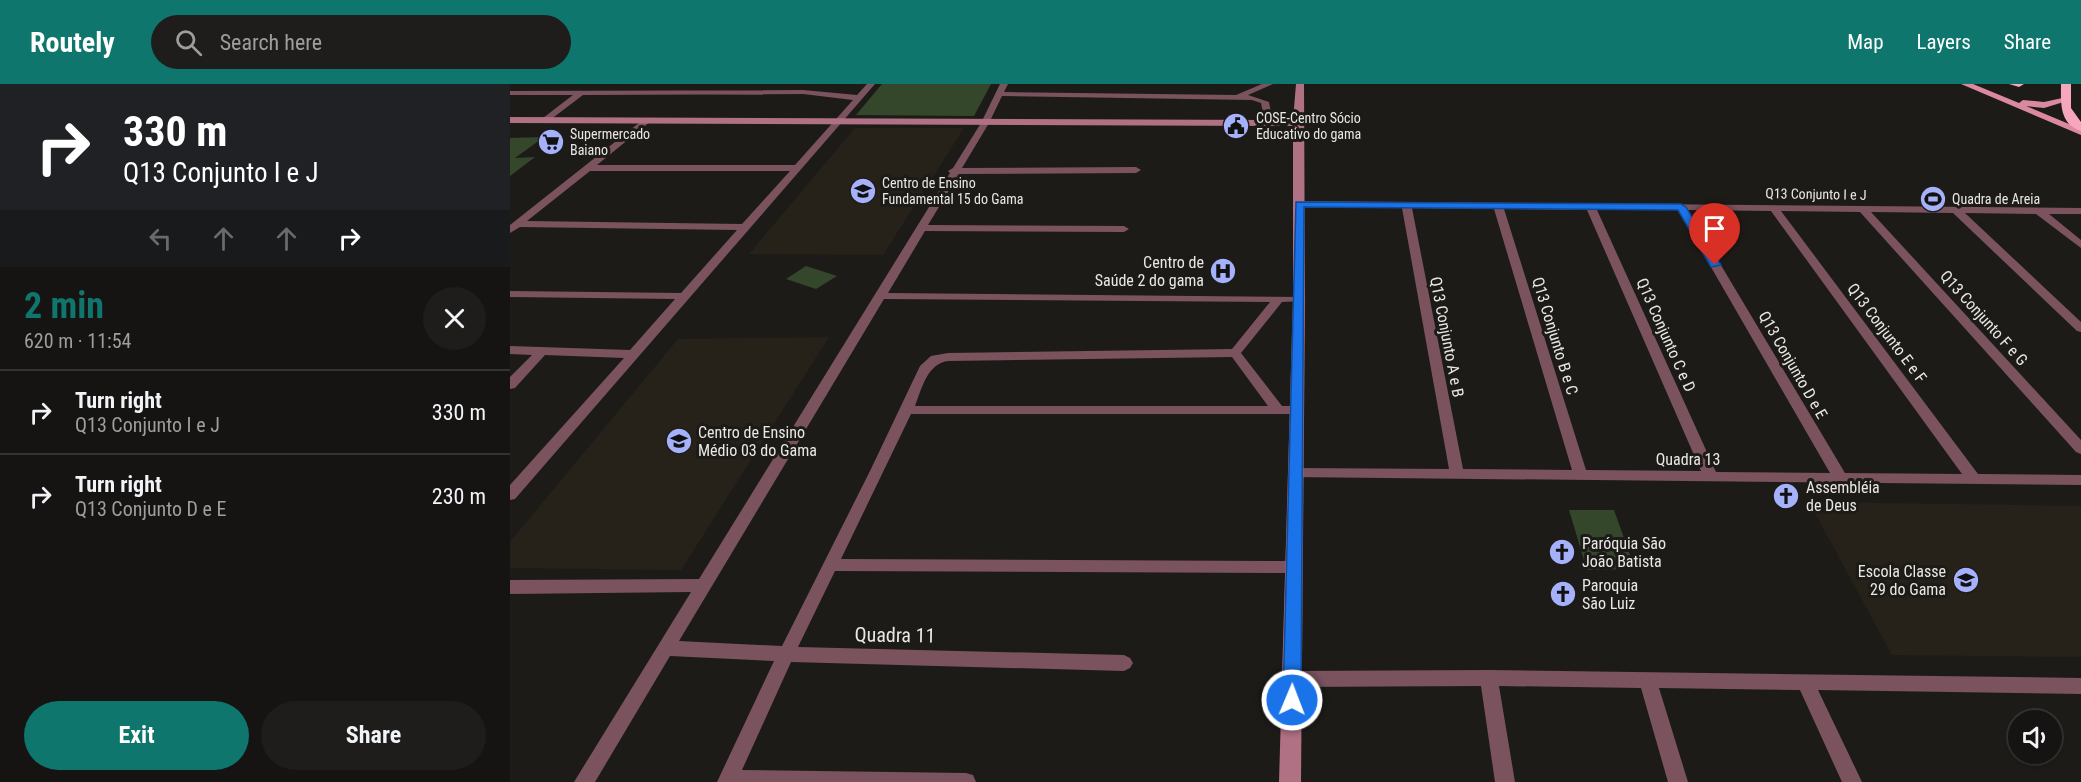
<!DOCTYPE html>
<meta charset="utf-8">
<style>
body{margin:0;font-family:"Roboto Condensed",sans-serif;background:#1f1d1b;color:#f1f3f6;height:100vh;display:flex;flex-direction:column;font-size:22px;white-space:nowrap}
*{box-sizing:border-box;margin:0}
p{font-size:20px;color:#9e9e9f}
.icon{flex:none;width:33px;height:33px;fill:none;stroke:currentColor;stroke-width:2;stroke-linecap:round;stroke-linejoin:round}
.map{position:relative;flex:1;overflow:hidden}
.sheet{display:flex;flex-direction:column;background:#161412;width:510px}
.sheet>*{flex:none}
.banner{background:#202124;color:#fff;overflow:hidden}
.tools{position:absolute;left:1498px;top:626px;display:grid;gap:12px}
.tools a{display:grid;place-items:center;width:54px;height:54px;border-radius:50%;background:#161412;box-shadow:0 2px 4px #0004,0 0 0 2px #353332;font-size:30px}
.pin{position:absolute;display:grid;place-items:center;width:51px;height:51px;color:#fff;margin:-62px -26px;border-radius:50% 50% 50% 0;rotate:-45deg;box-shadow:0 0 6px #0007}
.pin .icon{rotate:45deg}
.me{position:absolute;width:66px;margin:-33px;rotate:1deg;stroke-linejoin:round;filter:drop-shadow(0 0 4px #0008)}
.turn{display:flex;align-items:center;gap:21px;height:126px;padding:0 24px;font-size:27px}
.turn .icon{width:78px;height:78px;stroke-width:2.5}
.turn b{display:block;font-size:42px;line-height:51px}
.lanes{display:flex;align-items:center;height:57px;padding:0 24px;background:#0003;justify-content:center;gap:30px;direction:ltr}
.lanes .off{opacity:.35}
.round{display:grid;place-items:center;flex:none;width:63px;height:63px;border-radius:32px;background:#1f1d1b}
.head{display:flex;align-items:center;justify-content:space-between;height:102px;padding:0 24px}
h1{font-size:36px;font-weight:700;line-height:45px;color:#0f766e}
.button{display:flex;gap:12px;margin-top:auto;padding:12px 24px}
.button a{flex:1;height:69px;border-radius:36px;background:#0f766e;color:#fff;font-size:24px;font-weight:700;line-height:69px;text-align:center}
.button a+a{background:#1f1d1b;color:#f1f3f6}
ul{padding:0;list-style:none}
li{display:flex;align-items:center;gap:18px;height:84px;padding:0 24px;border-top:2px solid #353332}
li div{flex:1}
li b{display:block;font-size:22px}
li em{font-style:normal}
header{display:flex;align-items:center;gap:36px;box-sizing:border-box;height:84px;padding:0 30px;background:#0f766e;color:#fff}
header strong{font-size:28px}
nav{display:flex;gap:33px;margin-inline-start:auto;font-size:21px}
.search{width:420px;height:54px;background:#1f1d1b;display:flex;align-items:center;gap:15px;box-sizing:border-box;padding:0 21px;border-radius:33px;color:#9e9e9f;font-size:22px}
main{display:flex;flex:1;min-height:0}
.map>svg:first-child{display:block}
.built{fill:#272219}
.green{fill:#35472b}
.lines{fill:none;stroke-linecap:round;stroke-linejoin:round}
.street{fill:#7a535e;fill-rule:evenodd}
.secondary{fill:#b07184;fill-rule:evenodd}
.primary{fill:#db89a1;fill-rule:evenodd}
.highway{fill:#f6a6bd;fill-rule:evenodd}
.route{fill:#1a73e8;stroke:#114b97;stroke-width:1.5}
.labels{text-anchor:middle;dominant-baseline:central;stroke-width:6;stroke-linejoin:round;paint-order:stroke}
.far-poi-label{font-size:14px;fill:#e9e8e5;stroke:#1d1b18;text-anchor:start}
.far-street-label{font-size:14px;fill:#e9e8e5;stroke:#1d1b18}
.poi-label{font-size:16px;fill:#e9e8e5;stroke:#1d1b18;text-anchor:start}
.street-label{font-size:16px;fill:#e9e8e5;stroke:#1d1b18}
.near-street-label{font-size:20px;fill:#e9e8e5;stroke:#1d1b18}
</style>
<header>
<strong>Routely</strong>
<div class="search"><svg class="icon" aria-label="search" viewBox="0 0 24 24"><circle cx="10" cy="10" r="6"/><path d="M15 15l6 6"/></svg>Search here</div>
<nav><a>Map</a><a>Layers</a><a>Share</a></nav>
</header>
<main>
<section class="sheet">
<div class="banner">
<div class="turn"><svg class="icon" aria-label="right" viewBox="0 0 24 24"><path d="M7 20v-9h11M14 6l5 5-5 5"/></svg><div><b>330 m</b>Q13 Conjunto I e J</div></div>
<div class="lanes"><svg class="icon off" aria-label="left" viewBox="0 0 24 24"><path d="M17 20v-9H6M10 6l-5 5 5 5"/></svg><svg class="icon off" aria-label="ahead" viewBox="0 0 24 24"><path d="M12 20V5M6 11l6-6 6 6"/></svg><svg class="icon off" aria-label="ahead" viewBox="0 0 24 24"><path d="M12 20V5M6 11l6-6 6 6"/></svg><svg class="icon" aria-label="right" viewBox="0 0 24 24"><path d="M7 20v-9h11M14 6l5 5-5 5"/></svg></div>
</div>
<div class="head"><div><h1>2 min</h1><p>620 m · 11:54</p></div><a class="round"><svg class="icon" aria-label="close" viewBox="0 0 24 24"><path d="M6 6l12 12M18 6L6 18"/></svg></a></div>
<ul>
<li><svg class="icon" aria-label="right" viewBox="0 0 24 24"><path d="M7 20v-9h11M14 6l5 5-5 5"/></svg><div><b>Turn right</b><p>Q13 Conjunto I e J</p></div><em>330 m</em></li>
<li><svg class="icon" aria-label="right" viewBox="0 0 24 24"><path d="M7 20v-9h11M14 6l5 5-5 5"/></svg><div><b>Turn right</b><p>Q13 Conjunto D e E</p></div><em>230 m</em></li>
</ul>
<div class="button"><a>Exit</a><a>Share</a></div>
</section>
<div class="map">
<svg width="1571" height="698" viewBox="0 0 1571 698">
<rect width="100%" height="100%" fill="#1d1b18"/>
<!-- built -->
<g class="built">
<path d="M345,44h109l-81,127 -134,-1z"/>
<path d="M319,253l-148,233 -171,-2v-26l168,-203z"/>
<path d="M1299,418l272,4v151l-189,-2z"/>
</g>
<!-- green -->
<g class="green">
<path d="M372,0h109l-17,32 -118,-1z"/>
<path d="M34,53l-29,21 20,-1 -25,19v-38z"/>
<path d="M296,182l31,10 -21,13 -30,-10z"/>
<path d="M1059,426h45l21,59 -48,1z"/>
</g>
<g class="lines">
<!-- street -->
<g class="street">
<path d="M357,0h8l-360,415 -5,1v-15l114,-127 -79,-3 -30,33 -5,1v-12l22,-22 -22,-1v-8l120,4 45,-51 -165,-2v-6l171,2 56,-63 -217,-3 -10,6v-8l134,-106 7,2 -54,44h198l58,-65 -50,-6 -220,1 -37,28 -3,-1v-4l30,-23h-63v-4l293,-1 54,5zM80,87h200l-48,53 -215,-3z"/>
<path d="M490,0h8l-4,8 232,3 26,-11h11l-25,11 21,7 2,11 -2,10 -4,3 -4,-3 2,-10 -2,-10 -9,-3 -250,-4 -13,27 -27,45 174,-1 5,3 -5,3 -177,1 -31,51 196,1 5,3 -5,3 -199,-1 -37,62 415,4v4l-21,1 -41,51 41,53h14l7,4 -7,4h-385l-70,145 452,2 6,2 2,4 -2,4 -6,2 -458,-2 -37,76 326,8 6,3 3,5 -3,5 -6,3 -333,-9 -49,108 224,3 7,2 3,7h-259l57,-121 -104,-5 -75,126h-21l117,-190 -181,2v-14l189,-1 251,-406 -2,-2 5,-3 28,-45zM374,215l386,3 -38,47 -284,4 -17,3 -11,10 -50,105 -88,175 -103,-5zM722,273l36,49h-353c7,-18 12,-42 33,-45z"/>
<path d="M789,117l782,7v6h-32l32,26v8l-45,-34 -71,-1 116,109v10l-4,-1 -124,-118 -82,-1 210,228v14l-5,-2 -216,-240 -79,-1 197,263 103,1v10l-791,-8 -2,-4 2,-4 5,-1 154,1 -47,-261 -106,-2v-4zM902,124l82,1 78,261 -109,-1zM994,125l83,1 114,261 -115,-1zM1087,126h81l152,263 -114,-1zM1178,126l83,1 191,263 -117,-1z"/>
<path d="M979,586l592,8v16l-263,-4 44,92h-20l-42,-92 -141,-2 29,94h-20l-27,-94 -142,-2 16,96h-20l-14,-96 -189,1 -6,-2 -3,-6 3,-6 6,-2z"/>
</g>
<!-- secondary -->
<path class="secondary" d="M786,0h8l1,215 -4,483h-22l14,-483v-173l-783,-3v-6l783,3z"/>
<!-- primary -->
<path class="primary" d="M1451,0h12l46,19 4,-3 21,2 23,-5v4l-23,7 -18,-2 55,23v6z"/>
<!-- highway -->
<g class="highway">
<path d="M1499,0h15l-5,3z"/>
<path d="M1551,0h10v24l10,14v9c-22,-7 -20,-28 -20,-47z"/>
</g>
</g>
<!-- route -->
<path class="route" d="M786,118l385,2 5,3 35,58 -10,2 -33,-57 -374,-3 -3,493 -3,5 -6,3 -6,-3 -3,-5z"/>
<!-- icons -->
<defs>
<g id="civic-disc" transform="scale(1.35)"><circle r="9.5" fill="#a6b1fc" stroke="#1d1b18"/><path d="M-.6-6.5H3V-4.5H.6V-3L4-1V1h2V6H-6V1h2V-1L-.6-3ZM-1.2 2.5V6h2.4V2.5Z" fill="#111"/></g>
<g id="supermarket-disc" transform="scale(1.35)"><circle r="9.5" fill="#a6b1fc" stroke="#1d1b18"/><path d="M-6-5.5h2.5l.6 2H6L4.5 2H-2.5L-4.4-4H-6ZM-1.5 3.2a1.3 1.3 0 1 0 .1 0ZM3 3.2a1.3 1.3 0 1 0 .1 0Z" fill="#111"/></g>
<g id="school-disc" transform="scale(1.35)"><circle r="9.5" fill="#a6b1fc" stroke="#1d1b18"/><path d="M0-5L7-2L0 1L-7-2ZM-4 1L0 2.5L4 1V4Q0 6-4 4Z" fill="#111"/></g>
<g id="stadium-disc" transform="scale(1.35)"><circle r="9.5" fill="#a6b1fc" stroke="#1d1b18"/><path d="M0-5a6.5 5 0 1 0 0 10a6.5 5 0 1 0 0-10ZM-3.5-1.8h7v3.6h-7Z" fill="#111"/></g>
<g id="hospital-disc" transform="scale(1.35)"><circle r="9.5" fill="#a6b1fc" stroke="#1d1b18"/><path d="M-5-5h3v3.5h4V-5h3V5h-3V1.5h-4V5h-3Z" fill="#111"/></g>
<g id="church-disc" transform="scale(1.35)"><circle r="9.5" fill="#a6b1fc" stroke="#1d1b18"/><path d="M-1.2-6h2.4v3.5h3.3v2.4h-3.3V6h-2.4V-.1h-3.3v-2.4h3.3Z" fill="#111"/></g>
</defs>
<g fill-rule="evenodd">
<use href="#civic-disc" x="726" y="42"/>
<use href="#supermarket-disc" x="41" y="58"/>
<use href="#school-disc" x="353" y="107"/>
<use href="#stadium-disc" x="1423" y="115"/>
<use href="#hospital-disc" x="713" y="187"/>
<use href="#school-disc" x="169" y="357"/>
<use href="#church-disc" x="1276" y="412"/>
<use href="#church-disc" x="1052" y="468"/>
<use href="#school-disc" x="1456" y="496"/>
<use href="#church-disc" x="1053" y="510"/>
</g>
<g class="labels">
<!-- far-poi labels -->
<g class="far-poi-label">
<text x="746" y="34">COSE-Centro Sócio<tspan x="746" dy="16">Educativo do gama</tspan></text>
<text x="60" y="50">Supermercado<tspan x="60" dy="16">Baiano</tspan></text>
<text x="372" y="99">Centro de Ensino<tspan x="372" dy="16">Fundamental 15 do Gama</tspan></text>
<text x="1442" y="115">Quadra de Areia</text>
</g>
<!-- far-street labels -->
<g class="far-street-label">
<text transform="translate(1306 110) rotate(1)">Q13 Conjunto I e J</text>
</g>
<!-- poi labels -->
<g class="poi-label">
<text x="694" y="178" text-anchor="end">Centro de<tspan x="694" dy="18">Saúde 2 do gama</tspan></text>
<text x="188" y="348">Centro de Ensino<tspan x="188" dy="18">Médio 03 do Gama</tspan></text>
<text x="1296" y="403">Assembléia<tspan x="1296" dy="18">de Deus</tspan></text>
<text x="1072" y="459">Paróquia São<tspan x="1072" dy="18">João Batista</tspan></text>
<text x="1436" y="487" text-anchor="end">Escola Classe<tspan x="1436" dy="18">29 do Gama</tspan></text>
<text x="1072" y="501">Paroquia<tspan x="1072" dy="18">São Luiz</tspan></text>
</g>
<!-- street labels -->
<g class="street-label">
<text transform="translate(1474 234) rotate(48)">Q13 Conjunto F e G</text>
<text transform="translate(1377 249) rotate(53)">Q13 Conjunto E e F</text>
<text transform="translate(1156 251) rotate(66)">Q13 Conjunto C e D</text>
<text transform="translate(1045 252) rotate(73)">Q13 Conjunto B e C</text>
<text transform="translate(937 253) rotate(79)">Q13 Conjunto A e B</text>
<text transform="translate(1283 281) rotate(60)">Q13 Conjunto D e E</text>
<text x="1178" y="375">Quadra 13</text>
</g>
<!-- near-street labels -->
<g class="near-street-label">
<text transform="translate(385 551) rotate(1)">Quadra 11</text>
</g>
</g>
</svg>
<div class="tools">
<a><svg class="icon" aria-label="sound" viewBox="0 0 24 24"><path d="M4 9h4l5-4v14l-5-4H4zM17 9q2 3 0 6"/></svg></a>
</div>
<div class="pin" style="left:1205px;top:181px;background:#d93025"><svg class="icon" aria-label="arrive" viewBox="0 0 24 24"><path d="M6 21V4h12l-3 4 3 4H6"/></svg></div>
<svg class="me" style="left:782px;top:616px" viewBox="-20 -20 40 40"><circle r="17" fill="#1a73e8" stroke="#fff" stroke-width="3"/><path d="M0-11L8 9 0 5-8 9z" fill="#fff"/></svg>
</div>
</main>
